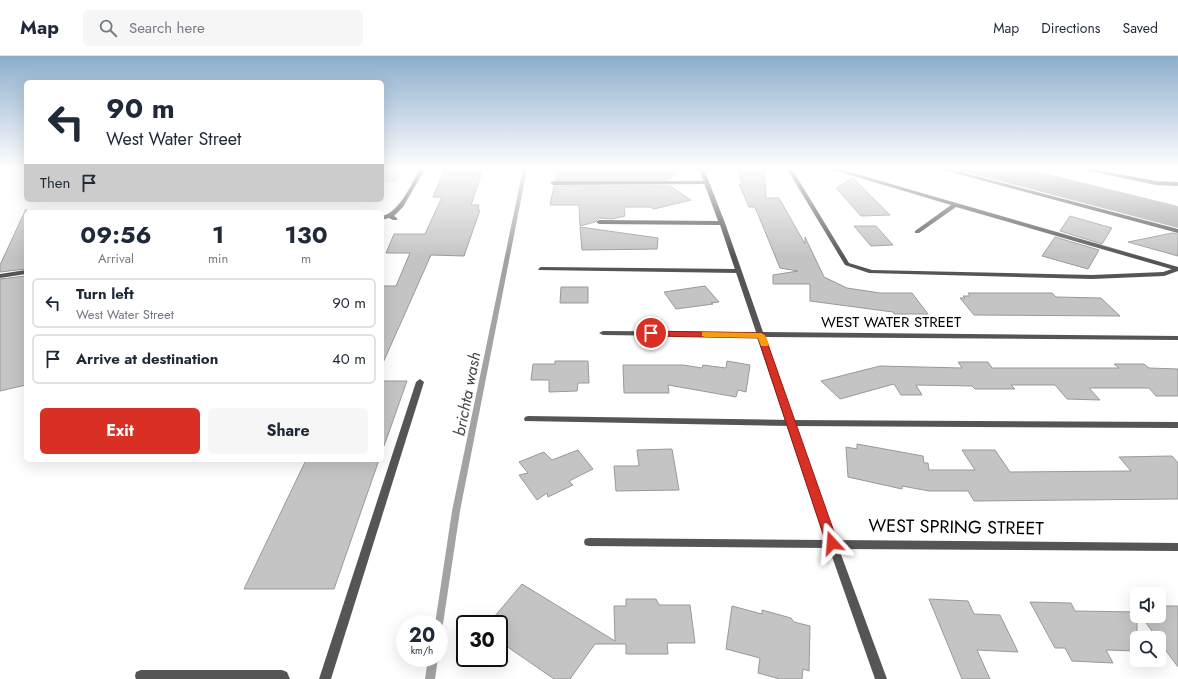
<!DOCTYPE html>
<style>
body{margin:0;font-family:Jost,sans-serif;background:#f6f6f7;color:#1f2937;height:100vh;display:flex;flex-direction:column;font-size:15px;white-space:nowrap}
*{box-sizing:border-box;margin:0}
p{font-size:13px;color:#747a83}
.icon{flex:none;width:22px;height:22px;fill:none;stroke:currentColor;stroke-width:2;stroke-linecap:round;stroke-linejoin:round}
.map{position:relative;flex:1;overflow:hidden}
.sheet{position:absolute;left:24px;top:154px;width:360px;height:252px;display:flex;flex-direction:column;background:#fff;border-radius:6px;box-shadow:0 4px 16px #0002}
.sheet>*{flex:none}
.hud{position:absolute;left:24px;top:24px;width:360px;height:122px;border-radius:6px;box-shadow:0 4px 16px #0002;background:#fff;color:#1f2937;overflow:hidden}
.controls{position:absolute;left:1130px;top:531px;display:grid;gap:8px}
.controls a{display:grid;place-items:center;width:36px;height:36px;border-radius:6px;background:#fff;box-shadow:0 4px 16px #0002;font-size:20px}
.speed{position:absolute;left:396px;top:559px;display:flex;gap:8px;font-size:20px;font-weight:700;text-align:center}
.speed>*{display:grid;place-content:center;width:52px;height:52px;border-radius:50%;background:#fff;box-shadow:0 4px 16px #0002;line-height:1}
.speed small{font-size:10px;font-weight:400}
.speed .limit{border:2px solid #111;border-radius:6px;background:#fff;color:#111}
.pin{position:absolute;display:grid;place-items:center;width:34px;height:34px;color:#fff;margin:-17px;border:2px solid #fff;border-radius:50%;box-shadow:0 1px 4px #0007}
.me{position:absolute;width:44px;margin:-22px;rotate:341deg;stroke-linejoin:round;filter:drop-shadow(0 0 3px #0008)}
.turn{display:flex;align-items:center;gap:14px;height:84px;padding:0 16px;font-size:18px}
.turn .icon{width:52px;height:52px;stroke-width:2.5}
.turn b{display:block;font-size:28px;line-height:34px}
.then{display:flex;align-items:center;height:38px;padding:0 16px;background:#0003;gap:8px;font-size:15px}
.eta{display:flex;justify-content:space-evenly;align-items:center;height:68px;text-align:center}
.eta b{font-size:24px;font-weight:700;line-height:28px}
.primary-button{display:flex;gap:8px;margin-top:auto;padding:8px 16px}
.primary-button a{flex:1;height:46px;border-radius:6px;background:#d93025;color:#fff;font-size:16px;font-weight:700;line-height:46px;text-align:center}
.primary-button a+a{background:#f6f6f7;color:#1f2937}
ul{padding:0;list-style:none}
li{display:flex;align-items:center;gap:12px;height:50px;margin:0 8px 6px;padding:0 8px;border:2px solid #e0e1e3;border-radius:6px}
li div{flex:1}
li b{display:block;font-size:15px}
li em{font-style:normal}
header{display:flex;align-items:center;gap:24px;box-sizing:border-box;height:56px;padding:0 20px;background:#fff;border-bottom:1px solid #e0e1e3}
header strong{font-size:19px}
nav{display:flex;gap:22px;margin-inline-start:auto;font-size:14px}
.search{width:280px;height:36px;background:#f6f6f7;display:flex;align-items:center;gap:10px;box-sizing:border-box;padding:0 14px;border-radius:6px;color:#747a83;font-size:15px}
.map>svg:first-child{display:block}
.green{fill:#dcdcdc}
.water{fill:#a3a3a3}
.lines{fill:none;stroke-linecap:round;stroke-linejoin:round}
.stream{fill:#a3a3a3;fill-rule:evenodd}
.building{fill:#c4c4c4;stroke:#999}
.lane{fill:#555;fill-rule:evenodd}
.street{fill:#555;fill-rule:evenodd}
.route{fill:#d93025;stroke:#8d1f18}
.slow{fill:#f59e0b}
.labels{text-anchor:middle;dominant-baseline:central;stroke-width:3;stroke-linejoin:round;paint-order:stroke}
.street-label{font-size:15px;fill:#000;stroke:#fff}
.water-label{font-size:16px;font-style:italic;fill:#444;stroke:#fff}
.near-street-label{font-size:18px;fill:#000;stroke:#fff}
</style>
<header>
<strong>Map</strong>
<div class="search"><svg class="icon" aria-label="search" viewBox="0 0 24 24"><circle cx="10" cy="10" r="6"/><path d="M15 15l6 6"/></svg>Search here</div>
<nav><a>Map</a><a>Directions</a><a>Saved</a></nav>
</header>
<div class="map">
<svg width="1178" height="623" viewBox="0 0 1178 623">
<rect width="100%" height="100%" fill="#fff"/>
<!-- green -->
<path class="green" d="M382,113h21l-7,13h-14z"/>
<!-- water -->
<path class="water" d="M954,113h74l150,37v22z"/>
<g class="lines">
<!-- stream -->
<g class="stream">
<path d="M523,113h4l-67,342 -17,113 -1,3 -3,1v-4h-4l17,-113z"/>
<path d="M428,602h10l-3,21h-10z"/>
</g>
</g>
<!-- building -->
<g class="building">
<path d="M445,113h38l-12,36h8l-1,5h2l-16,46 -33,-1 -49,110v-79h14l14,-33h-24l8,-19h31l17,-37h-9z"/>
<path d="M558,113h124l-14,11h-112z"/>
<path d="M737,113h27l2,29h13l26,46v-7l19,40 23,11 33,5h32l16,21h-34l-1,-2 -83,-11v-17h-37v-9l25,-4 -18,-3 -25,-61h-6l-10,-23h4z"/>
<path d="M853,122l37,37 -29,1 -25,-28z"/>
<path d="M554,130h116l21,14 -37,9 -4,-2h-26l1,9 -13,3 -13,-1 -4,4 -15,4 -1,-21h-29z"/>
<path d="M26,153v60l-26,3v-7z"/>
<path d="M1070,160l42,12 -10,16 -42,-13z"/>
<path d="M854,170h22l17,19 -22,1z"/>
<path d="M580,171l78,11 -1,11 -75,1z"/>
<path d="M1172,177l6,1v22l-50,-14z"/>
<path d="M1055,181l44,13 -11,19 -46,-13z"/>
<path d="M26,220v109l-26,6v-112z"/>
<path d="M705,230l14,16 -8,1 2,1 -37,5 -12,-17z"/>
<path d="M561,231h27v16h-28z"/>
<path d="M968,237h84l4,4 45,1 19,18 -146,-1 -14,-17h5l-2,-2h7z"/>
<path d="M555,305h33l1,22h-11l-1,8 -28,1v-12h-18l2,-16h22z"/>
<path d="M727,305l23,4 -4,27 -8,-2 -2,7 -68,-12 1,8h-45l-1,-28h60l19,3 1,-3 23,3z"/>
<path d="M958,306h30l4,6h127l-5,-4h30l5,4 29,1v27h-22l-7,-8h-60l11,12 -33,-1 -12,-14h-44l4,4h-40l-3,-3 -56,-1 6,10h-21l-7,-11 -54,15 -19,-18 59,-15 82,2z"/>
<path d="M382,325h25l-23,65h-2z"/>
<path d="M857,388l66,12 1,7h4l1,7h46l-13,-20h33l15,22 121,-1 -12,-14 53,-1 6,7v36l-204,2 -6,-10h-39l-27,-5v3l-54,-12 -2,-30 11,2z"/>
<path d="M672,393l7,41 -63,1 -2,-25h25l-2,-16z"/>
<path d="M578,394l15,19 -24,12 4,4 -25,12 -1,-4 -10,7 -18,-25 9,-2 -9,-11 25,-10 8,8z"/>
<path d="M306,404h73l-45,129h-90z"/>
<path d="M522,528l93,57 -1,-35h12v-7h30l3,6h31l5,38h-28l1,11h-42v-10h-31l-25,35h-16l-55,-38v-22l-4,-3z"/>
<path d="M929,543l39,2 6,13 26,1 18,37 -41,-2 13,29h-28z"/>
<path d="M1030,546l41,1 4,8 62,1v39l-31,-1 7,13 -41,-2 -7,-13h-10z"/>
<path d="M732,550l30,8v-4l29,8 3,4 16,4 -1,45 -6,-2 -1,10h-22l-22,-6 2,-15 -34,-9z"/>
<path d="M1159,550h19v61l-19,-26v-3h-2l-16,-22h18z"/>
</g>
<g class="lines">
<!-- lane -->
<g class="lane">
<path d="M787,113h5l57,94 23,7 220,5 71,-3 15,-5v4l-14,5 -72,3 -223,-6 -24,-8z"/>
<path d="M940,113h9l229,60v4z"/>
<path d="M1080,113h12l64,12 22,1v4l-22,-1z"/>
<path d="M706,125l3,2 -1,1 -155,1 -3,-2 3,-2z"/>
<path d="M541,211l197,2 3,2 -3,2 -199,-3 -1,-1z"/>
<path d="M26,214v4l-26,4v-4z"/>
<path d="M420,323l4,3 -93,297h-12l97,-297z"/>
<path d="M528,360l262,4 388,2v6l-388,-2 -265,-5 -1,-2 1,-2z"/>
<path d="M141,614h141l5,2 3,7h-154l-1,-3 1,-4z"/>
</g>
<!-- street -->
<g class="street">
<path d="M420,113h5l-22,38 -9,9 3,2v2h-4l-4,-2 -7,2v-4c18,-4 29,-32 38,-47z"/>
<path d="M699,113h5l21,54 38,109 415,4v4l-413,-3 71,203 342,3v8l-339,-2 48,130h-12l-46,-131 -240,-2 -4,-1 -1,-3 1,-3 4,-1 236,2 -68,-203 -154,-2 -4,-2 4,-2 153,1 -36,-107 -121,-1 -3,-2 3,-2 119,1z"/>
<path d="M830,113h9l339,98v4l-222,-64 -37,26h-4v-2l36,-26z"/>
</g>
</g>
<!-- sky -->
<linearGradient id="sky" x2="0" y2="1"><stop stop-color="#8cadcc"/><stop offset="0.56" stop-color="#fff"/><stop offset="1" stop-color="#fff" stop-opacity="0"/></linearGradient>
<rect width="1178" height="201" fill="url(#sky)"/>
<!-- route -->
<path class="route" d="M648,275l116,2 74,210 -2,4 -4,1 -4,-1 -2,-4 -68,-205 -107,-2 -5,-3z"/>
<!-- slow -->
<path class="slow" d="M702,276l59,1 4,2 4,10 -2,1h-6l-3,-8 -53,-1 -3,-1z"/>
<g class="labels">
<!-- street labels -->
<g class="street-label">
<text x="891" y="266">WEST WATER STREET</text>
</g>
<!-- water labels -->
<g class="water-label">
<text transform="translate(467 338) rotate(-79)">brichta wash</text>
</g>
<!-- near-street labels -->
<g class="near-street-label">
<text transform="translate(956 471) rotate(1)">WEST SPRING STREET</text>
</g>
</g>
</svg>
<div class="controls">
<a><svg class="icon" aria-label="sound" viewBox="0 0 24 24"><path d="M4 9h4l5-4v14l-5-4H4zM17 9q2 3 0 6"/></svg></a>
<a><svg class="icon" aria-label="search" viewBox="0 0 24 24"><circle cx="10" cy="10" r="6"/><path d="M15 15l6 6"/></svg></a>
</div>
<div class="speed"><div>20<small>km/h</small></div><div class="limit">30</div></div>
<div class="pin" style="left:651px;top:277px;background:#d93025"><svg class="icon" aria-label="arrive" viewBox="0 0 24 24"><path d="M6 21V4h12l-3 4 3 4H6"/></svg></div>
<svg class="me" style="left:832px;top:487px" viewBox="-20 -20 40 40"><path d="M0-17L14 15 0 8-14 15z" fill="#d93025" stroke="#fff" stroke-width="4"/></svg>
<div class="hud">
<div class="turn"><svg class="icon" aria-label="left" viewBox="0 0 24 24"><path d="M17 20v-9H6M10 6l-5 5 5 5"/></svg><div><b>90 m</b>West Water Street</div></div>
<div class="then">Then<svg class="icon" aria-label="arrive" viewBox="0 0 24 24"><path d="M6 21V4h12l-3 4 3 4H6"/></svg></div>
</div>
<section class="sheet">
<div class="eta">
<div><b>09:56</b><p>Arrival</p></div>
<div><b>1</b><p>min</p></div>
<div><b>130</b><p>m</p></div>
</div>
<ul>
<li><svg class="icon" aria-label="left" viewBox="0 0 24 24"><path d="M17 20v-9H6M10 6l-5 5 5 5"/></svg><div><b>Turn left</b><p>West Water Street</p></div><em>90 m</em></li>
<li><svg class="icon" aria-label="arrive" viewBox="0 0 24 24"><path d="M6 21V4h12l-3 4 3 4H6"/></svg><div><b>Arrive at destination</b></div><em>40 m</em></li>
</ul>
<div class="primary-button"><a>Exit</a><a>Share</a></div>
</section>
</div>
